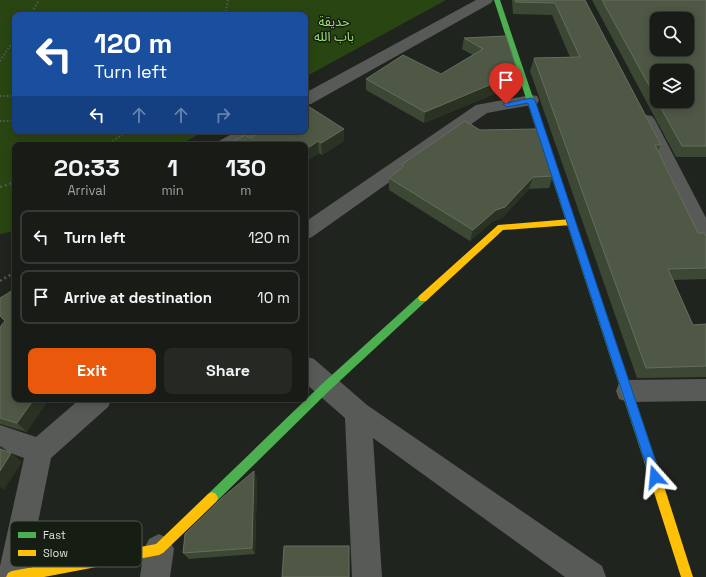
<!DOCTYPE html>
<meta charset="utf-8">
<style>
body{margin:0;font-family:"Space Grotesk","Noto Sans Arabic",sans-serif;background:#252823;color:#f1f3f6;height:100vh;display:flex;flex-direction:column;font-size:15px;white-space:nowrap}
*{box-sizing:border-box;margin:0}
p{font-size:13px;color:#9fa1a1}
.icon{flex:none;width:22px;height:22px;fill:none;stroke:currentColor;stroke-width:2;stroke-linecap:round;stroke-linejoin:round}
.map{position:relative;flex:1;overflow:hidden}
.side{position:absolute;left:12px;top:142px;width:296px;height:260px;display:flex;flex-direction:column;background:#181b16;border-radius:8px;box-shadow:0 2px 10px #0003,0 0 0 1px #363935}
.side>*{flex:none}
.guide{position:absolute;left:12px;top:12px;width:296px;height:122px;border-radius:8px;box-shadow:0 2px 10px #0003,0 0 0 1px #363935;background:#1a4fa0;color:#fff;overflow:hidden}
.controls{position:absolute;left:650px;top:12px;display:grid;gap:8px}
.controls a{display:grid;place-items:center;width:44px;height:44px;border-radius:8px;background:#181b16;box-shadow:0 2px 10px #0003,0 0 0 1px #363935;font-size:20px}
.pin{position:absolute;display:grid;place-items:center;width:34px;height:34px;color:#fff;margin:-41px -17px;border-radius:50% 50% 50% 0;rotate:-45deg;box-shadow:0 0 4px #0007}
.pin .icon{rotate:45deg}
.me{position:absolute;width:44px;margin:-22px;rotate:342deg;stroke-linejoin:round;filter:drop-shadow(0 0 3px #0008)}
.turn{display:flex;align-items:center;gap:14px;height:84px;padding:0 16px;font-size:18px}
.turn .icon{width:52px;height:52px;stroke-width:2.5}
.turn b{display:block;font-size:28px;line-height:34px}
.lanes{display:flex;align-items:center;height:38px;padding:0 16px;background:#0003;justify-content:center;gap:20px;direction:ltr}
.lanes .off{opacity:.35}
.eta{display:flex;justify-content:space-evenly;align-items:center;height:68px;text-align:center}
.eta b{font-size:24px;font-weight:600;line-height:28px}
.primary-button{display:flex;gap:8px;margin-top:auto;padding:8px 16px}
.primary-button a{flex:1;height:46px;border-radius:8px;background:#ea580c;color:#fff;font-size:16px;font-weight:600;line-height:46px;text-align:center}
.primary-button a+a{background:#252823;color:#f1f3f6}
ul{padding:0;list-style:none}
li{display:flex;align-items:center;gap:12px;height:54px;margin:0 8px 6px;padding:0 8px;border:2px solid #363935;border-radius:8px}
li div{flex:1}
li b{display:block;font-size:15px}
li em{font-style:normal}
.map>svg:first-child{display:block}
.green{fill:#294612}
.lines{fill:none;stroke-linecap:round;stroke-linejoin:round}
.path-far1{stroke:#565854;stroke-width:2;stroke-dasharray:1.5 2;stroke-linecap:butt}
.path{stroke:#565854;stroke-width:2.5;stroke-dasharray:2 3;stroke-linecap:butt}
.street{fill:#585a57;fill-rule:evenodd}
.fast{fill:#4caf50;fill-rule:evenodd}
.slow{fill:#ffc107;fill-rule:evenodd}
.wall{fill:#3d4834}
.shaded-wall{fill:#2a3223}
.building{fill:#4e5845;stroke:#656e5d;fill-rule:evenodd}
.route{fill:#1a73e8;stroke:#114b97}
.labels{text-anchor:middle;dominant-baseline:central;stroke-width:3;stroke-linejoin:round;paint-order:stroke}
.far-park-label{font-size:13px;fill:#9ee074;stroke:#161d12}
.key{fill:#161d12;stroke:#52584e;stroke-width:1}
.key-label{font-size:11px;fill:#dde2da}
</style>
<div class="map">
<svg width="706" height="577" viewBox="0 0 706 577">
<rect width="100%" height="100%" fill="#20241e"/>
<!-- green -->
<path class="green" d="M0,0h446l-141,77v-62h-290v116h190l-26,14h-164v86l-15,3z"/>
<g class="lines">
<!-- path-far1 -->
<g class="path-far1">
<path d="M30,15l9,-15"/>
<path d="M225,15l3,-15"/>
<path d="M0,61l15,-23"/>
<path d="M0,96h15"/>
<path d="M0,121h15"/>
<path d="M107,145l21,-14"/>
</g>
<!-- path -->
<g class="path">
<path d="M0,187l15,-5"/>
<path d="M0,281l15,-9"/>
</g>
<!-- street -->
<g class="street">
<path d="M476,0h17l-2,3 -180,101 -6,1v-12z"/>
<path d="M531,95l6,1 2,4 -2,4 -50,9 -175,124 -7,3v-18l171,-117z"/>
<path d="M646,115l6,1 3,4 51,98v27l-7,-3 -3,-5 -59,-117 3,-4z"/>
<path d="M237,131h22c-10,15 -28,14 -43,14l3,-4z"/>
<path d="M305,356l9,3 53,46 235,161 4,11h-41l-192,-139 9,139h-30l-7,-159 -40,-35z"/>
<path d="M706,379v22l-78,1 -9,-3 -3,-8 3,-8 9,-3z"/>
<path d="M80,399h32l-4,8 -57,51 -24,119h-27v-11l24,-108 -24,-9v-24l36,12z"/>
<path d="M159,534l10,5 5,10 -4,28h-30l4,-28 5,-10z"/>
</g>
<!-- fast -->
<g class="fast">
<path d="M494,0h6l156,461 -2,4 -4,1 -4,-1 -2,-4z"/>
<path d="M423,294l3,1 2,3 -2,3 -96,89 -114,112 -4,2 -4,-2 -2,-4 2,-4 114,-110 98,-89z"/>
</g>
<!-- slow -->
<g class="slow">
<path d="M571,219l4,3 -4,3 -68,5 -77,71h-6l-2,-3 2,-3 78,-70z"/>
<path d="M650,456l4,1 2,4 37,116h-12l-37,-116 2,-4z"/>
<path d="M212,492l4,2 2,4 -2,4 -53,51 -4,2 -115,22h-38l2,-4 4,-2 144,-27 52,-50z"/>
</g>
</g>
<!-- wall -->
<g class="wall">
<path d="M512,0h73l76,145 -3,6 40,82 8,3v43l-33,1 20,45 13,-1v53l-69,1 -107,-307 4,-13 36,-1 -18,-42 -39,-1z"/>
<path d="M592,0h114v157h-30z"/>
<path d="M506,36l12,37 -2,12 -92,38 -58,-33v-11l75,-5 32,-19 -11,-6 2,-11z"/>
<path d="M480,130l73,46 -4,12 -20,1 -27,29 -9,3 -23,20 -81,-51v-12l12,-9v-4z"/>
<path d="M250,138l94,3 -22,14 -3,-2 -14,9v-17z"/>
<path d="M5,321l22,111 -27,-8v-97z"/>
<path d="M257,479l-2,75 -66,5 -6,-6z"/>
</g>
<!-- shaded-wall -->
<g class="shaded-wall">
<path d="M518,73l-2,12 -92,38 1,-11z"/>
<path d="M344,129v12l-22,14 -1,-12z"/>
<path d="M318,141l1,12 -14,9v-12z"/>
<path d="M533,177l-4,12 -27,29 -9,3 -23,20 3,-11z"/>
<path d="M34,399h15l-22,33 -10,-9z"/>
<path d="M1,446l10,8v-1l11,9 -18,28 -4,-3v-40z"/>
<path d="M254,471l3,8 -2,75 -3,-6z"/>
</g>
<!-- building -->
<g class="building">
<path d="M515,0h70l76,145h-6l43,88h6l2,3v32l-38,1 25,56 13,-1v42l-60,2 -112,-310 46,-1 -25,-54 -39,-1z"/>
<path d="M602,0h104v146h-24l-25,-45h30v-30h-30v29zM657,19h30v30h-30z"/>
<path d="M506,36l12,37 -93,39 -59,-33 37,-24 38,19 42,-25 -19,-11z"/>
<path d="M308,106l36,23 -23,14 -3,-2 -13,9v-5h-77l17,-10 5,3 14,-7h41v-24z"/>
<path d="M465,121l15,9 57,-1 16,47 -20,1 -28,30 -9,3 -23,20 -84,-52 15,-12 -3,-1z"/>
<path d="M15,289v110h19l-17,24 -17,-5v-91l5,-6 -5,-5v-18z"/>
<path d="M0,449l11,4 -11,18z"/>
<path d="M254,471l-2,77 -69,5 2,-19 37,-36z"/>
<path d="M284,546h65v31h-67z"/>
</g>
<!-- route -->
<path class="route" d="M531,98l4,2 126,377 -2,4 -4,2 -4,-2 -1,-4 -122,-374 -22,4 -3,-3z"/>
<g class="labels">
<!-- far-park labels -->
<g class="far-park-label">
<text x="334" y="21">حديقة<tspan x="334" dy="15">باب الله</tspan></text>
</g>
</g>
<!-- legend -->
<rect x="10" y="521" width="132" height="46" rx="6" class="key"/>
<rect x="18" y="532" width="18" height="6" fill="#4caf50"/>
<rect x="18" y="550" width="18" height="6" fill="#ffc107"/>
<g class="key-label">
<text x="43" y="539">Fast</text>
<text x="43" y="557">Slow</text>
</g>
</svg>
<div class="controls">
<a><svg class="icon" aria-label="search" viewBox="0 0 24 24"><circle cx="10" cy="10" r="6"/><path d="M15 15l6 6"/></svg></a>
<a><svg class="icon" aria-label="layers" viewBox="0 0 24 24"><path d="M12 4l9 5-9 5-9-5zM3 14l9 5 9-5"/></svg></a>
</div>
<div class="pin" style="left:506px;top:104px;background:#d93025"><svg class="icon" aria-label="arrive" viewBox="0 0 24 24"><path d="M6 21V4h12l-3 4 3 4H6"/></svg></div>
<svg class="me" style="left:655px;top:477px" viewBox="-20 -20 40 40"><path d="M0-17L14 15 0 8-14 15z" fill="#1a73e8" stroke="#fff" stroke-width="4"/></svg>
<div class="guide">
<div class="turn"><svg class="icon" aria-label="left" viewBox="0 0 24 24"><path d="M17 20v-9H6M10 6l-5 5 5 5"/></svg><div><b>120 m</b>Turn left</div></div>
<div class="lanes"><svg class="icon" aria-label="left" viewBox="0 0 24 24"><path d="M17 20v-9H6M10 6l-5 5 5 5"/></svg><svg class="icon off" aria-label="ahead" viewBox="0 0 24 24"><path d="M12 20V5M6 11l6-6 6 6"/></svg><svg class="icon off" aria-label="ahead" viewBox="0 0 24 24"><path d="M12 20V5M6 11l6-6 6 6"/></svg><svg class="icon off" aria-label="right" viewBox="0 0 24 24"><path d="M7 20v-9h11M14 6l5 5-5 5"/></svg></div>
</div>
<section class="side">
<div class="eta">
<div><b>20:33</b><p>Arrival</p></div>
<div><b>1</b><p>min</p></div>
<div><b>130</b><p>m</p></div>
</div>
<ul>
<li><svg class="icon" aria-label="left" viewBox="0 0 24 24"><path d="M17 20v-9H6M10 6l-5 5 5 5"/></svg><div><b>Turn left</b></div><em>120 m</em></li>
<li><svg class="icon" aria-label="arrive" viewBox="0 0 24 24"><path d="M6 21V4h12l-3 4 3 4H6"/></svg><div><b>Arrive at destination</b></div><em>10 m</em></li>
</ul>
<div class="primary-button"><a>Exit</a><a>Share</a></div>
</section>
</div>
